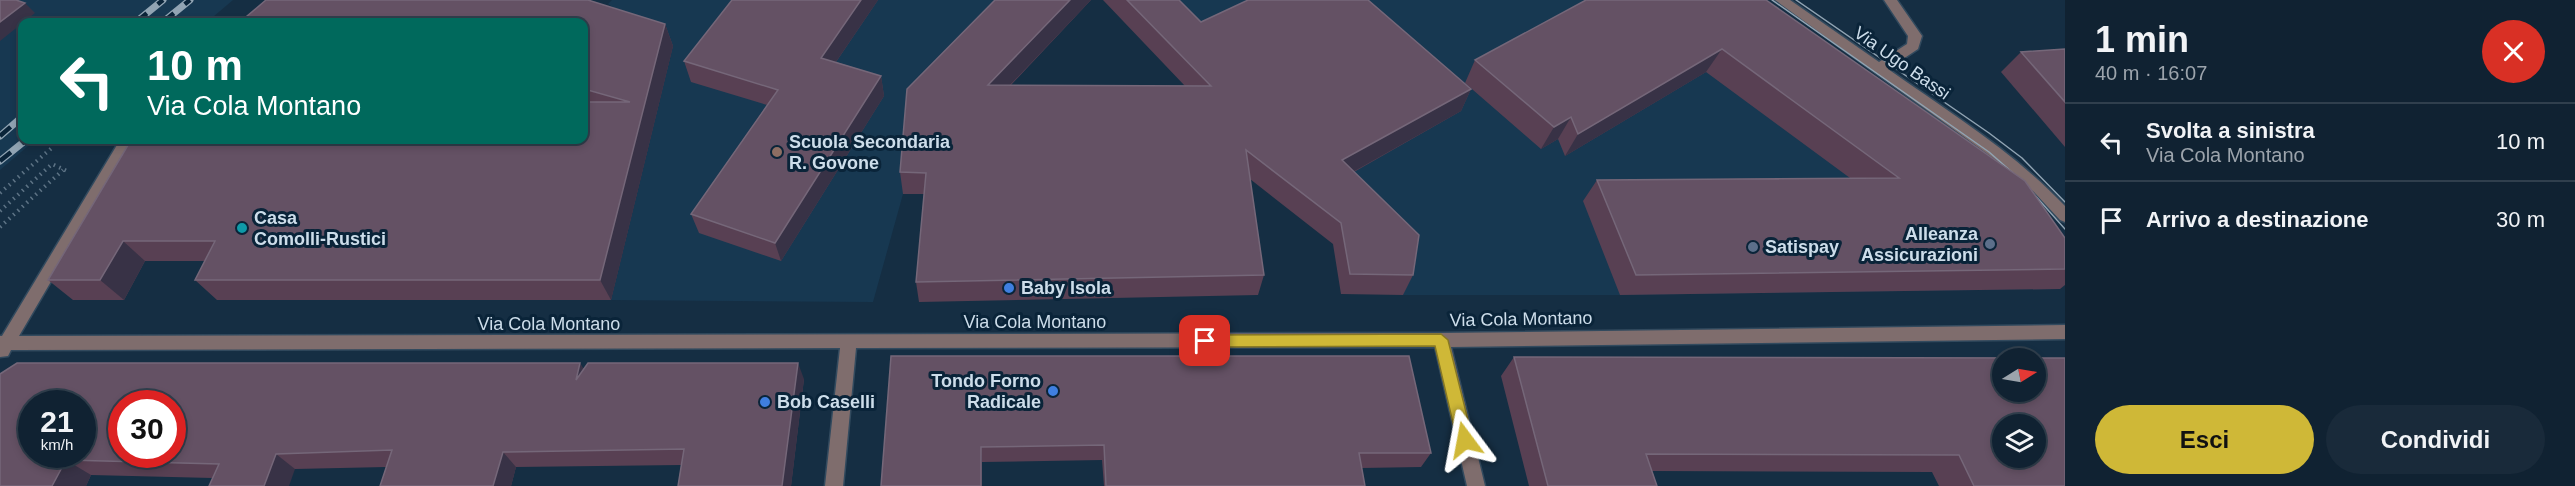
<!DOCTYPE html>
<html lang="it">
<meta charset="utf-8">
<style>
body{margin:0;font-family:Arial,sans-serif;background:#192a3a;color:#f1f3f6;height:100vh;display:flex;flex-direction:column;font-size:22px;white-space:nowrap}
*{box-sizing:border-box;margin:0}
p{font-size:20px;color:#9ca4ac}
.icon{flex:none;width:33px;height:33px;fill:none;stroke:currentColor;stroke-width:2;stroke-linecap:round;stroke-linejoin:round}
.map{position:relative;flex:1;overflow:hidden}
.drawer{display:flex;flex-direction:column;background:#102232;width:510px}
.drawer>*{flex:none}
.guide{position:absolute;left:18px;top:18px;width:570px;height:126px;border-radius:12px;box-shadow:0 3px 9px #0003,0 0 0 2px #303f4d;background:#00695c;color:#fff;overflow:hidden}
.needle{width:39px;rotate:79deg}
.tools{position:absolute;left:1992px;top:348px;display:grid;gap:12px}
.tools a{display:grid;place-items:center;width:54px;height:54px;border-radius:50%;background:#102232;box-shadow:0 3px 9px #0003,0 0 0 2px #303f4d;font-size:30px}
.speed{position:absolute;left:18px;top:390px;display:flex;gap:12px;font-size:30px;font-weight:700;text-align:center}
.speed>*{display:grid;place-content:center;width:78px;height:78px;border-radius:50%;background:#102232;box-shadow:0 3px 9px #0003,0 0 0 2px #303f4d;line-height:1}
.speed small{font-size:15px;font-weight:400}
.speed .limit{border:9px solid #d22;background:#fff;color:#111}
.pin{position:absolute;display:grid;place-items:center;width:51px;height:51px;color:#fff;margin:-26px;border-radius:12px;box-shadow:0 3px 9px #0006}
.me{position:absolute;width:66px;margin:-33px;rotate:347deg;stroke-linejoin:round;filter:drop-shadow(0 0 4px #0008)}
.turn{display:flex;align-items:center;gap:21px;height:126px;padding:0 30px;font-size:27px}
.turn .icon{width:78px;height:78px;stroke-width:2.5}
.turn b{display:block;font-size:42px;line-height:51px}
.round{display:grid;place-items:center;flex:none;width:63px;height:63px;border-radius:32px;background:#192a3a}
.head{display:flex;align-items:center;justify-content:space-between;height:102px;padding:0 30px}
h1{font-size:36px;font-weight:700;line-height:45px}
.button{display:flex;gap:12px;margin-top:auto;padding:12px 30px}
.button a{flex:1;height:69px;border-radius:36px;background:#cfb837;color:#111;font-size:24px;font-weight:700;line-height:69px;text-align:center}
.button a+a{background:#192a3a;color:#f1f3f6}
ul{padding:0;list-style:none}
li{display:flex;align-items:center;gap:18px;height:78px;padding:0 30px;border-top:2px solid #303f4d}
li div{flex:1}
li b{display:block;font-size:22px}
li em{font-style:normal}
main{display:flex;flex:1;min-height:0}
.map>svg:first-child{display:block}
.built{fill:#173851}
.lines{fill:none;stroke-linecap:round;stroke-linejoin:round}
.minor-casing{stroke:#324a5e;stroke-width:3}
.path{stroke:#5d7385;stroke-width:4;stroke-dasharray:1.5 4.5;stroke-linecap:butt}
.minor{fill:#7f6d6d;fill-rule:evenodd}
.tram{stroke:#91a4b3;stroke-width:1.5}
.rail-casing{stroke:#91a4b3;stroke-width:7}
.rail{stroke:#0a2439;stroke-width:4.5;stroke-dasharray:14;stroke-linecap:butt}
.wall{fill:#584053}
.shaded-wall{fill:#383246}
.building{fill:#645164;stroke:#756779;stroke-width:1.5;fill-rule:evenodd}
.route{fill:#cfb837;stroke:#877824;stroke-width:1.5}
.education-dot{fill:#8d6e63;stroke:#0a2439;stroke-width:2}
.culture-dot{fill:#0f9aa8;stroke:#0a2439;stroke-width:2}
.service-dot{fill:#5c6f8a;stroke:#0a2439;stroke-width:2}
.shop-dot{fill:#3f7fe0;stroke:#0a2439;stroke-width:2}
.labels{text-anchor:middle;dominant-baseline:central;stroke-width:6;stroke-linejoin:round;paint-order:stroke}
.street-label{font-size:18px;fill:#cdddea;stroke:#0a2439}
.poi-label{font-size:18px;font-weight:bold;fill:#cdddea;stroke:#0a2439;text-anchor:start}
</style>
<main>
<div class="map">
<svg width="2065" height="486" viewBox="0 0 2065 486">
<rect width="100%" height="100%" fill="#152e43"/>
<!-- built -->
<g class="built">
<path d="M0,0h233l-26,22h-185v118h13l-35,30z"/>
<path d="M612,0h407l-109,111 -7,83 -30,108 -262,-2 62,-254 -65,-42z"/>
<path d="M1152,0h566l342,289 -440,6h-217l6,-39z"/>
</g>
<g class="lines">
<!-- minor casing -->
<g class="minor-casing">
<g id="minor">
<path d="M1775,0h15l89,62 28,-18 1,-8 -24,-36h13l25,36 -4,13 -30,20c61,43 126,83 177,137v16l-5,-2 -26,-28 -38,-32z"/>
<path d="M120,140h14l-115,196 1422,-3 624,-8v14l-614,8 34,139h-18l-32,-139 -579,1 -13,138h-18l15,-138 -829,2 -3,6 -8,1v-21h2z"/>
</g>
</g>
<!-- path -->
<g class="path">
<path d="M0,193l54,-47"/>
<path d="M0,211l52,-47 17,8"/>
<path d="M0,227l63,-57"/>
</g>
<!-- minor -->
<use href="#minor" class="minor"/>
<!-- tram -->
<g class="tram">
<path d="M1772,0l217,152 33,29 43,48"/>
<path d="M1796,0l193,133 33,25 43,44"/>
</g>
<!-- rail casing -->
<g class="rail-casing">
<g id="rail">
<path d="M136,22l27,-22"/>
<path d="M163,22l27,-22"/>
<path d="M0,136l22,-19"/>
<path d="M0,161l26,-21"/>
</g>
</g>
<!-- rail -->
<use href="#rail" class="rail"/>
</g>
<!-- wall -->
<g class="wall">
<path d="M266,0h322l77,24 8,22 -62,254h-394l-22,-20 10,-19h-60l-21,39h-51l-25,-20 83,-140h453v-118h-344z"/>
<path d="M732,0h146l-42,62 45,14 3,20 -103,165 -82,-28 -8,-19 76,-109 -76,-23 -7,-21z"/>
<path d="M995,0h96l-80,85 174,1 -82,-86h76l22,22 270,67 -10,22 -107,61 59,103 -10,20 -62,-1 -8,-50 -83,-65 14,96 -6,20 -339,7 -3,-20 8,-88h-21l-3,-22z"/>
<path d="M1766,0l299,238v47l-5,4 -440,6 -37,-94 14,-21 253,-2 -144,-106 -141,84 -7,-17 -17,10 -76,-66 10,-23z"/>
<path d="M2065,49v98l-64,-75 20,-20z"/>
<path d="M891,356l540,97 -10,14 -59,1 3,18h-261l-2,-26 -120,2z"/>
<path d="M1514,357l551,1v128h-126l-7,-14 -280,-1 5,15h-128l-28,-110z"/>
<path d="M584,368l220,11 -13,107h-113l3,-21 -165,2 -5,19h-131l6,-19 -91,2 -83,9 -121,-3 -5,11h-86v-112z"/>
</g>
<!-- shaded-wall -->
<g class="shaded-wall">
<path d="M861,0h17l-53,78 -4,-20z"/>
<path d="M1070,0h21l-102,107 -1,-22z"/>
<path d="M25,3l10,10 -35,28v-19z"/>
<path d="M665,24l8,22 -62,254 -11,-20z"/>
<path d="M1722,49l-16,23 -141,84 13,-22z"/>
<path d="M881,76l3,20 -103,165 -6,-18z"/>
<path d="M1471,89l-10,22 -126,71 7,-22z"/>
<path d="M1571,117l-13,22 -17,10 13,-22z"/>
<path d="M123,241l22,20 -21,39 -24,-20z"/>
<path d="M580,363l11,17h-15z"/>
<path d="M798,363l6,16 -13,107h-9z"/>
<path d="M981,447l1,15v24h-1z"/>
<path d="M503,452l13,15 -5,19h-18z"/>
<path d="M276,454l19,15 -6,17h-25z"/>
<path d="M66,460l25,15 -5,11h-34z"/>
</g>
<!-- building -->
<g class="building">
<path d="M0,0h16l9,3 -25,19z"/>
<path d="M266,0h322l77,24 -65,256h-405l20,-39h-92l-23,39h-52l83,-140h453v-38h46l-46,-13v-67h-238l-10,-2 -4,2h-92z"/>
<path d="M732,0h129l-40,58 60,18 -106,167 -84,-29 87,-124 -94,-29z"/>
<path d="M995,0h75l-82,85 223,1 -84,-86h52l22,22 47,-22h120l103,89 -129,71 77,75 -6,40 -63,-1 -9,-51 -95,-73 18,125 -348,7 10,-109 -26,-1 7,-83z"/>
<path d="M1586,0h180l259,181 40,57v31l-429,6 -39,-95 302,-2 -177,-129 -144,85 -7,-17 -17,10 -79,-67z"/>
<path d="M2065,49v53l-44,-50z"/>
<path d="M891,356h518l22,97h-72l6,33h-259l-2,-41 -123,2v39h-100z"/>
<path d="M1514,357l551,1v128h-91l-15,-31 -313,-1 11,32h-109zM2002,358h34v34h-34zM2002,424h34v34h-34z"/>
<path d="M17,363h563l-4,17 12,-17h210l-16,123h-104l6,-37 -181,3 -10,34h-113l12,-36 -116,4 -12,32h-55l10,-22 -153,-4 -14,26h-52v-112zM32,404h50v50h-50zM122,404h50v50h-50z"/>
</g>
<!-- route -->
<path class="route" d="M1441,334l7,6 25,100 -3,4 -5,3 -6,-3 -2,-4 -22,-94 -230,1 -8,-6 8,-6z"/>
<!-- markers -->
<circle class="education-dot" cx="777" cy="152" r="6"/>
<circle class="culture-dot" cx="242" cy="228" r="6"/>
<g class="service-dot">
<circle cx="1990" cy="244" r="6"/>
<circle cx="1753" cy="247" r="6"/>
</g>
<g class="shop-dot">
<circle cx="1009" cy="288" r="6"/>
<circle cx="1053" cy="391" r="6"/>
<circle cx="765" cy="402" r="6"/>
</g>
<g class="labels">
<!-- street labels -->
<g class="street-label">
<text transform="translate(1902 63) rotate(35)">Via Ugo Bassi</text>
<text transform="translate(1521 319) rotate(-1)">Via Cola Montano</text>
<text x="1035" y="322">Via Cola Montano</text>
<text x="549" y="324">Via Cola Montano</text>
</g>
<!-- poi labels -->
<g class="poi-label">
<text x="789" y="142">Scuola Secondaria<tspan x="789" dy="21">R. Govone</tspan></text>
<text x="254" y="218">Casa<tspan x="254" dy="21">Comolli-Rustici</tspan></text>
<text x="1978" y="234" text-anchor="end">Alleanza<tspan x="1978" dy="21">Assicurazioni</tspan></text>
<text x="1765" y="247">Satispay</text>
<text x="1021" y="288">Baby Isola</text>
<text x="1041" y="381" text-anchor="end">Tondo Forno<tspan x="1041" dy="21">Radicale</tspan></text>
<text x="777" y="402">Bob Caselli</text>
</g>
</g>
</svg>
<div class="tools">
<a><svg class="needle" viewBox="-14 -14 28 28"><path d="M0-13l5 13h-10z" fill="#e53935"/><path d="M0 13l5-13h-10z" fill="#9ca4ac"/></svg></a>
<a><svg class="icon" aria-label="layers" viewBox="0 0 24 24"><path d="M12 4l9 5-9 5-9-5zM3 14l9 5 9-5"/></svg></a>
</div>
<div class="speed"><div>21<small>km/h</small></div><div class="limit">30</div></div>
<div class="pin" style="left:1205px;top:341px;background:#d93025"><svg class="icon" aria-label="arrive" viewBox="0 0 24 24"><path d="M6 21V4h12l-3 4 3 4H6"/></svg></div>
<svg class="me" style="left:1465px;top:440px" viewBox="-20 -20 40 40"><path d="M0-17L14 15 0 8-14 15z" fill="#cfb837" stroke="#fff" stroke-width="4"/></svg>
<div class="guide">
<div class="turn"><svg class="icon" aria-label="left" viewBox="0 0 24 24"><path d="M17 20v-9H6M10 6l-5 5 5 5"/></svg><div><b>10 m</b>Via Cola Montano</div></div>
</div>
</div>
<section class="drawer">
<div class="head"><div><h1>1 min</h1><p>40 m · 16:07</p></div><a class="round" style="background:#d93025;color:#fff"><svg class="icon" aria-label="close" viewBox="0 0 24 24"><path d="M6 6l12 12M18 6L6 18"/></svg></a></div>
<ul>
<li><svg class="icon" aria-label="left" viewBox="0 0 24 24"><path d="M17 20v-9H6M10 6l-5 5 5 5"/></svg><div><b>Svolta a sinistra</b><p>Via Cola Montano</p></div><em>10 m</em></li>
<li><svg class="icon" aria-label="arrive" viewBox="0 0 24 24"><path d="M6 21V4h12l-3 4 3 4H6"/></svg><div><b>Arrivo a destinazione</b></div><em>30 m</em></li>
</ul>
<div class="button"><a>Esci</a><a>Condividi</a></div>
</section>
</main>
